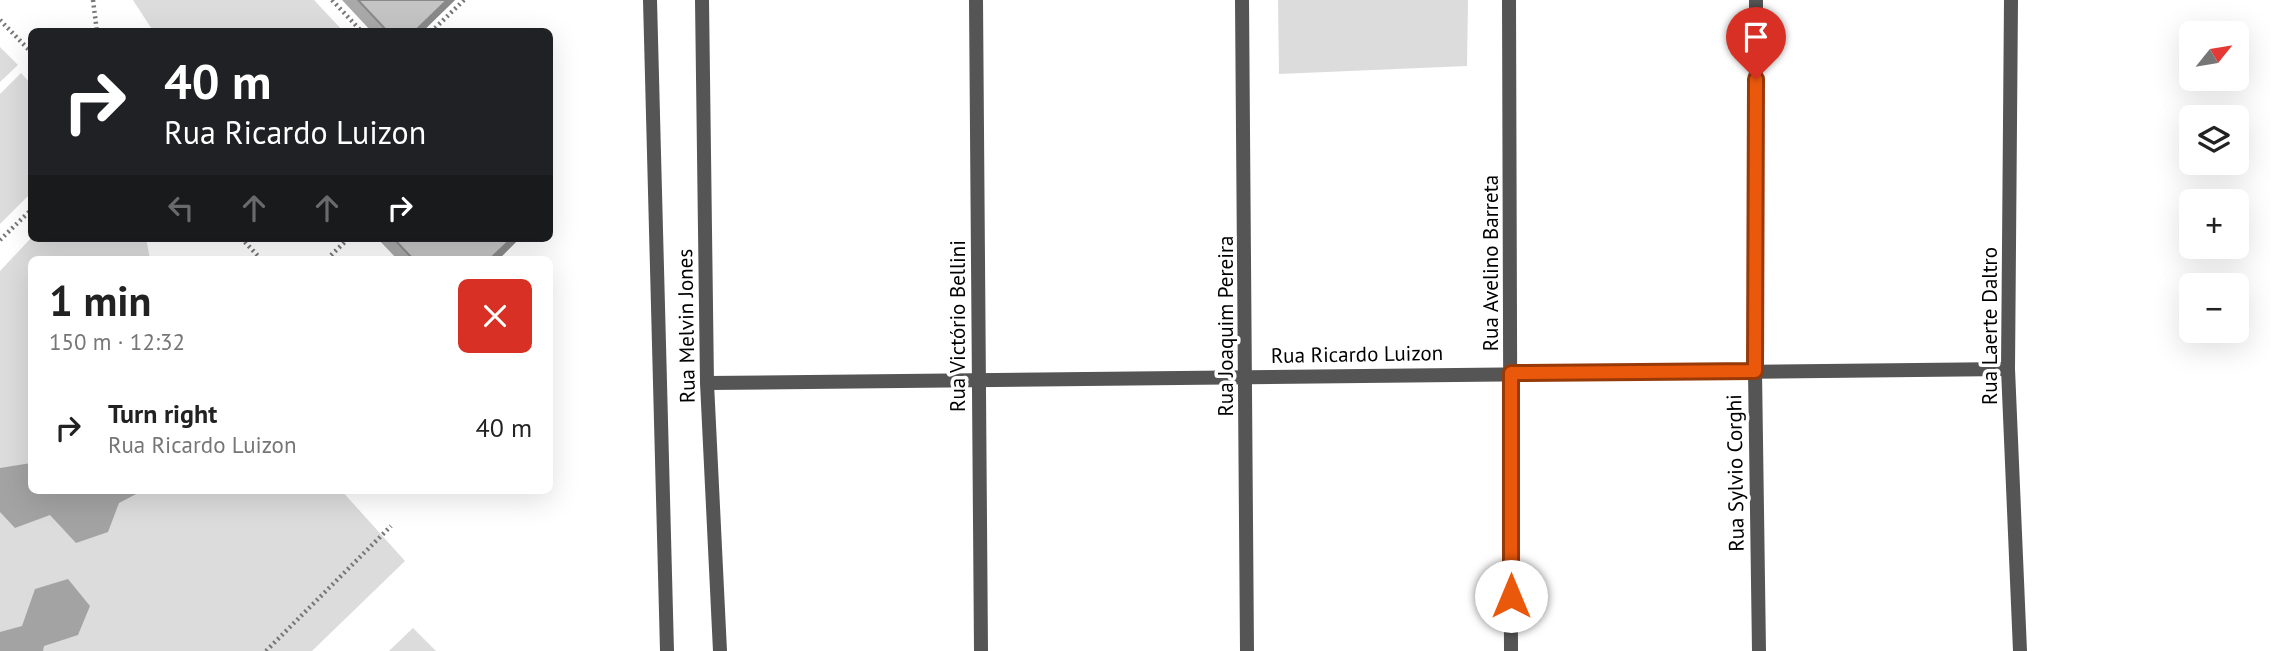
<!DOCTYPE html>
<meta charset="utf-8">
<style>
body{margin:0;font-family:"PT Sans",sans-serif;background:#f2f2f2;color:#222;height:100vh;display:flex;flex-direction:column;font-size:26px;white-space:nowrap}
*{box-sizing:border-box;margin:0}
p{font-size:23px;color:#767676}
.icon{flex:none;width:38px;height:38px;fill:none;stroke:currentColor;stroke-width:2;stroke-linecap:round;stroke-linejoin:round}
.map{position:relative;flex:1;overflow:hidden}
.panel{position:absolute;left:28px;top:256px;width:525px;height:238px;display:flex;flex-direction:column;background:#fff;border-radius:10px;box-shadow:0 7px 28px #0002}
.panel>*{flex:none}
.banner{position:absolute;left:28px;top:28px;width:525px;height:214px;border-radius:10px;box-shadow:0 7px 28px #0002;background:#202124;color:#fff;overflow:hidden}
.needle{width:46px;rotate:60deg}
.controls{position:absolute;left:2179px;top:21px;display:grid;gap:14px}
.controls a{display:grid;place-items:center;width:70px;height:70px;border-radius:10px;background:#fff;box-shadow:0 7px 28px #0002;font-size:35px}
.pin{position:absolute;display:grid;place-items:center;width:60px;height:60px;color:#fff;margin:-72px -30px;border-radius:50% 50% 50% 0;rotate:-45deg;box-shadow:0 0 7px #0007}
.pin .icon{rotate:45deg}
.me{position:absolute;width:77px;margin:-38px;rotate:0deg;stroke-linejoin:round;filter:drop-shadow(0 0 5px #0008)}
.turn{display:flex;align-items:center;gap:24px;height:147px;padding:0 21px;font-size:32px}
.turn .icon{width:91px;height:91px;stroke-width:2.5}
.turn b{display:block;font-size:49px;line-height:60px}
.lanes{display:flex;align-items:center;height:66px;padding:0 21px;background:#0003;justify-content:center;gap:35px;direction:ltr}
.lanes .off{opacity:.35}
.round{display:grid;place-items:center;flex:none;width:74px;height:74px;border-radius:10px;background:#f2f2f2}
.head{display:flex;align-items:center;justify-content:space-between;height:119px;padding:0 21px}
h1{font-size:42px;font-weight:700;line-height:52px}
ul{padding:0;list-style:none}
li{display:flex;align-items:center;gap:21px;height:105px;padding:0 21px}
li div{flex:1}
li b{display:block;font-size:26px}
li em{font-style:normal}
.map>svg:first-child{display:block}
.green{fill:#dcdcdc}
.water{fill:#a3a3a3}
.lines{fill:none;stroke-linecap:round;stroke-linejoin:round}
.path{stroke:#777;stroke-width:4.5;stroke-dasharray:2 3.5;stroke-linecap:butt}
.minor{stroke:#555;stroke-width:14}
.tertiary{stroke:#555;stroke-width:14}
.wall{fill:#a9a9a9}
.shaded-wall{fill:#898989}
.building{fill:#c4c4c4;stroke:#898989;stroke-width:2}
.route-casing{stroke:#983908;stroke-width:18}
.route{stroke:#ea580c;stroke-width:12}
.labels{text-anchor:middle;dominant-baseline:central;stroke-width:7;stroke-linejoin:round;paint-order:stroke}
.street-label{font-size:21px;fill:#000;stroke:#fff}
</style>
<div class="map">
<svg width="2271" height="651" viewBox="0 0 2271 651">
<rect width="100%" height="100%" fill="#fff"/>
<!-- green -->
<g class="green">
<path d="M133,0h181l29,31h-190z"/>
<path d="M1278,0h190l-1,66 -188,8z"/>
<path d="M0,47l18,18 -18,17z"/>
<path d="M21,73l10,11v109l-31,31v-130z"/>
<path d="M31,238h115l4,21h-118v231h309l64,71 -93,90h-312v-380z"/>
<path d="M413,628l23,23h-47z"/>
</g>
<!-- water -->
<g class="water">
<path d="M31,463l1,27h112l-25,13 -11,29 -32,11 -26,-28 -35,13 -15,-16v-44z"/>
<path d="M68,579l22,27 -12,29 -34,11 -1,5h-43v-19l22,-6 13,-37z"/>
</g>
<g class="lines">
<!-- path -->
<g class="path">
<path d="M93,0l4,32"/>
<path d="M332,0l30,32"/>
<path d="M0,20l32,33"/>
<path d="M431,32l33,-32"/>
<path d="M241,238l20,21"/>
<path d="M0,240l32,-31"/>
<path d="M327,259l22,-21"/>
<path d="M266,651l125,-125"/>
</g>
<!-- minor -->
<g class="minor">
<path d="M976,0l5,651"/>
<path d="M1242,0l5,651"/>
<path d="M1509,0l2,651"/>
<path d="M1756,0l-1,371 4,280"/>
<path d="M2011,0l-3,369 12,282"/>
<path d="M707,383l1301,-14"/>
</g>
<!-- tertiary -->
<g class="tertiary">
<path d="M650,0l17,651"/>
<path d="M702,0l5,383 13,268"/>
</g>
</g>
<!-- wall -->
<g class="wall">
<path d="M342,0h113l-33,32h-50z"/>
<path d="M377,238h143l-21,21h-102z"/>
</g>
<!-- shaded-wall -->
<g class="shaded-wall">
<path d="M447,0h8l-33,32h-8z"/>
<path d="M512,238h8l-21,21h-9z"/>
</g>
<!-- building -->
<g class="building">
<path d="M358,0h89l-33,32h-26z"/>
<path d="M393,238h119l-22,21h-77z"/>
</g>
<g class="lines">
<!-- route casing -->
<g class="route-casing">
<path id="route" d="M1511,596v-223l244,-2 1,-292"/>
</g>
<!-- route -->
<use href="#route" class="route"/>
</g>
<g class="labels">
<!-- street labels -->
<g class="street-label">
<text transform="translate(1490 263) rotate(-90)">Rua Avelino Barreta</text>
<text transform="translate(686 326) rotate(-91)">Rua Melvin Jones</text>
<text transform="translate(957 326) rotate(-90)">Rua Victório Bellini</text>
<text transform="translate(1225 326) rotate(-90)">Rua Joaquim Pereira</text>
<text transform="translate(1989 326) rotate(-90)">Rua Laerte Daltro</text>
<text transform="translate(1357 354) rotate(-1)">Rua Ricardo Luizon</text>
<text transform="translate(1735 473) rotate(-91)">Rua Sylvio Corghi</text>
</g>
</g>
</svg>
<div class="controls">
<a><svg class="needle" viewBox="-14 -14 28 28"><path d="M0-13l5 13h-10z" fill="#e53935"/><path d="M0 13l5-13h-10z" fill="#767676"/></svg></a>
<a><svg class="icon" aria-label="layers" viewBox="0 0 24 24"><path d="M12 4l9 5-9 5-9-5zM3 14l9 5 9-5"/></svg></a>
<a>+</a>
<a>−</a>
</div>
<div class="pin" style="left:1756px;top:79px;background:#d93025"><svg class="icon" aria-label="arrive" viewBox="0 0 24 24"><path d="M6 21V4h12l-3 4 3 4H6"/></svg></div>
<svg class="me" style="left:1511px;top:596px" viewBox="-20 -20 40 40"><circle r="19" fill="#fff"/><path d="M0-13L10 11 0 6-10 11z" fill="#ea580c"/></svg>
<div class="banner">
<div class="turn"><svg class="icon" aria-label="right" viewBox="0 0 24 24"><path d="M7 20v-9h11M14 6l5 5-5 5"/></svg><div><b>40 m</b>Rua Ricardo Luizon</div></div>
<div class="lanes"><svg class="icon off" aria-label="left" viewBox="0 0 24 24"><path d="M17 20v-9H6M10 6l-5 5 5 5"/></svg><svg class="icon off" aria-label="ahead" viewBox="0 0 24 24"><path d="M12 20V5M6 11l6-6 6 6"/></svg><svg class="icon off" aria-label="ahead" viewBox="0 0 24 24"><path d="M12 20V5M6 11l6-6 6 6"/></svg><svg class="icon" aria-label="right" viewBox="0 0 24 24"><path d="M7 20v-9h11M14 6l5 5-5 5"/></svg></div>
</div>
<section class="panel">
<div class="head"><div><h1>1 min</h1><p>150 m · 12:32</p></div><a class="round" style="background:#d93025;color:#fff"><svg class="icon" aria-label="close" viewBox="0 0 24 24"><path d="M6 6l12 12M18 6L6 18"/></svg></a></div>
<ul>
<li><svg class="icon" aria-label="right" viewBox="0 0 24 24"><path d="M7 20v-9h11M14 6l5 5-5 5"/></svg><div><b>Turn right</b><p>Rua Ricardo Luizon</p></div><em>40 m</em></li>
</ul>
</section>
</div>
